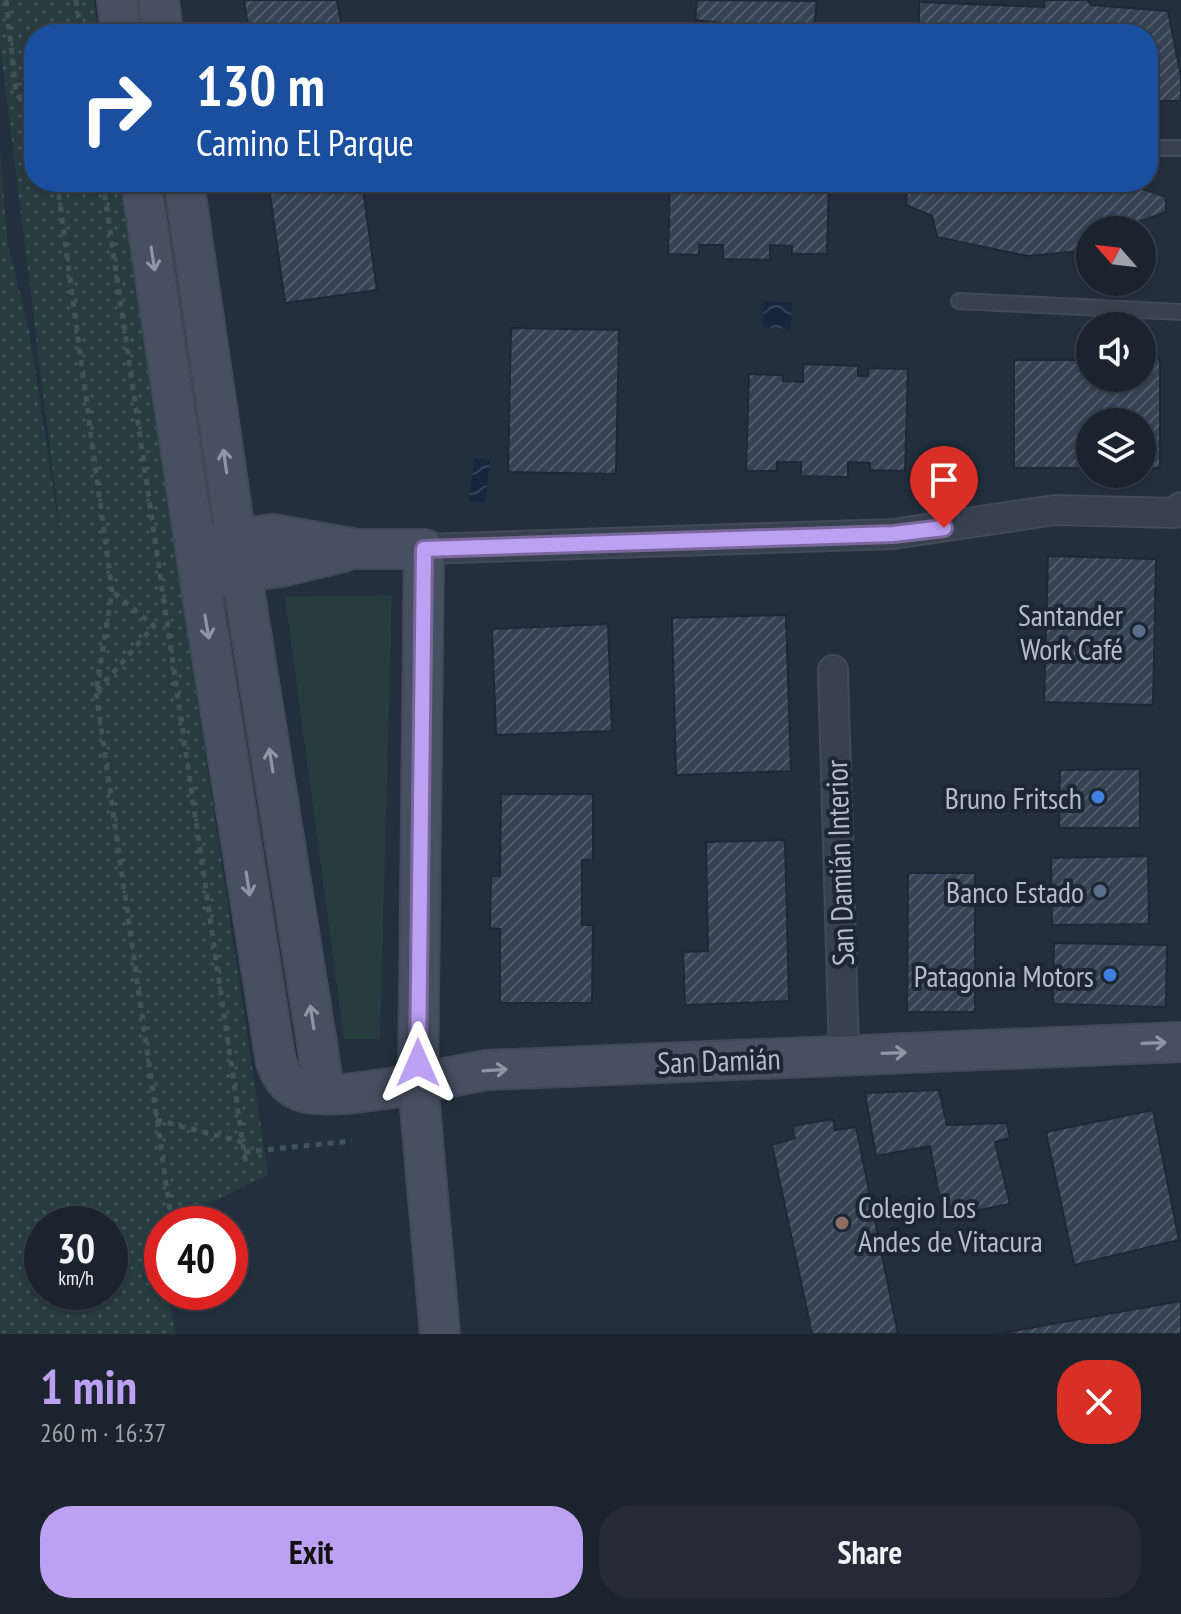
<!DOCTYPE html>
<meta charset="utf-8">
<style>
body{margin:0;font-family:"PT Sans Narrow",sans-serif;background:#242b36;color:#f1f3f6;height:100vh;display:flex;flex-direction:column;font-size:30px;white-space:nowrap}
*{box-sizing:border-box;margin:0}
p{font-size:26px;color:#a0a4aa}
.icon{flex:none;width:44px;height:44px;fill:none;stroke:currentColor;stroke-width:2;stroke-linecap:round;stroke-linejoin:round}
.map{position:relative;height:1334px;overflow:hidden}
.sheet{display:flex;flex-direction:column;background:#1b232e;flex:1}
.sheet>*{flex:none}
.top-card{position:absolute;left:24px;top:24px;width:1134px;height:168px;border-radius:32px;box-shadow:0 2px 6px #0004,0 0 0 2px #39404a;background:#1a4fa0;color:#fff;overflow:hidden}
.needle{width:52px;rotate:298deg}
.buttons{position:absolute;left:1076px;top:216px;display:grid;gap:16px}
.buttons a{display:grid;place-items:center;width:80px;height:80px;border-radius:50%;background:#1b232e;box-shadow:0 2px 6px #0004,0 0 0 2px #39404a;font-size:40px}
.speed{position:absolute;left:24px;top:1206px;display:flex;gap:16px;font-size:40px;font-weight:700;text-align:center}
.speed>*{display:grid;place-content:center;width:104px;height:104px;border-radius:50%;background:#1b232e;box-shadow:0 2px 6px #0004,0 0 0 2px #39404a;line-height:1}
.speed small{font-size:20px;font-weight:400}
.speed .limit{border:12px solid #d22;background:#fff;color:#111}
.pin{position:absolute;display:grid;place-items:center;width:68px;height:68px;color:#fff;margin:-82px -34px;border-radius:50% 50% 50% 0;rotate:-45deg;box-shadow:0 0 8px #0007}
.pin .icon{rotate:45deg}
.me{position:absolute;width:88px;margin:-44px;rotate:0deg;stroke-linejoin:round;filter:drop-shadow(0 0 6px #0008)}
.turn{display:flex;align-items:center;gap:28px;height:168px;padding:0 40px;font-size:36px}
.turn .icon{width:104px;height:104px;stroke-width:2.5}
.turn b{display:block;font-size:56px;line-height:68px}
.round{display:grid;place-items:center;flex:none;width:84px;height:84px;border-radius:32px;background:#242b36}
.head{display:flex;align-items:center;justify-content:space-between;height:136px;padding:0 40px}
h1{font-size:48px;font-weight:800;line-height:60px;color:#bca0f2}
.button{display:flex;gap:16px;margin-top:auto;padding:16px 40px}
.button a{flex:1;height:92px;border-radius:32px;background:#bca0f2;color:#111;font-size:32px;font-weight:800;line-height:92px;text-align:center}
.button a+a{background:#242b36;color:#f1f3f6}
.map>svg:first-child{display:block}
.green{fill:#263c3f}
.park{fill:url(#park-dots);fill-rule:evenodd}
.water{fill:url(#water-waves)}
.building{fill:url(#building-hatch);stroke:#1f2835;stroke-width:2}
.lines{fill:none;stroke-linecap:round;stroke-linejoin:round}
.lane-casing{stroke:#414a57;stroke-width:18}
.street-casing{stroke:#414a57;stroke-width:32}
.secondary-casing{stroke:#414a57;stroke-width:42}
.path{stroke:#3f5557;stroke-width:5;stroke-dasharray:6 6;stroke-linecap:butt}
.lane{stroke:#38414e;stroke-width:14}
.street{stroke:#38414e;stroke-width:28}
.secondary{stroke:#465061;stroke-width:38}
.oneway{stroke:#8e96a5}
.route-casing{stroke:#7a689d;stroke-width:20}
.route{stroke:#bca0f2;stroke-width:14}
.service-dot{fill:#5c6f8a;stroke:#1d2633;stroke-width:3}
.shop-dot{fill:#3f7fe0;stroke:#1d2633;stroke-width:3}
.education-dot{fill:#8d6e63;stroke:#1d2633;stroke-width:3}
.labels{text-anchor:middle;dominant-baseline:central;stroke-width:8;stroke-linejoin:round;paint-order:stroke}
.poi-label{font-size:30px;fill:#b4bcc9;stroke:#1d2633;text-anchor:end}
.street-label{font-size:30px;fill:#b4bcc9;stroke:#1d2633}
</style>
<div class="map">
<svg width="1181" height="1334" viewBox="0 0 1181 1334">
<defs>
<pattern id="park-dots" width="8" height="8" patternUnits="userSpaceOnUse" patternTransform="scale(2)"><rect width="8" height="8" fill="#263c3f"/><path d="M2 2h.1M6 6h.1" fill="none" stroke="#435659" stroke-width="1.8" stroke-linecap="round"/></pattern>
<pattern id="water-waves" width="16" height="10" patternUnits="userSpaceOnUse" patternTransform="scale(2)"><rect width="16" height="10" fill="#17263c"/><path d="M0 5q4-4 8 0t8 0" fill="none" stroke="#364457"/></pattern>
<pattern id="building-hatch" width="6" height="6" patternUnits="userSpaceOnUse" patternTransform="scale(2)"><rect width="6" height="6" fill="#364354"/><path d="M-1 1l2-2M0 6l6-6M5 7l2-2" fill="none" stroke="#515c6b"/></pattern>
</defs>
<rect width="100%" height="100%" fill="#242f3e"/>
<!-- green -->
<path class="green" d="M392,595l-12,444h-36l-59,-442z"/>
<!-- park -->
<path class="park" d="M0,0h94l4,34h-64v148h86l148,993 -101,49h-5l-3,4 3,23v41h6l7,42h-175v-1187l7,93 22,90 33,216 -62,-501zM42,1224h68v68h-68z"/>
<!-- water -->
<g class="water">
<path d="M764,301l28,2 -2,26 -28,-2z"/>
<path d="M474,458l16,2 -5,43 -16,-2z"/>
</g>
<!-- building -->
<g class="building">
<path d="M244,0h93l4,23 -92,11z"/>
<path d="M697,0l120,1 -4,33h-63v-8l-55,-6z"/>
<path d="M1044,0h43l4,5 77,6 13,65v25h-33v-67h-229v-32l125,5z"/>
<path d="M305,182h57l15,108 -92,13 -16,-116z"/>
<path d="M670,182h159l-2,72h-35v-8l-22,-1v15l-47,-1v-14h-24v10l-31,-1z"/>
<path d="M931,182h192l43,15v15l-33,12 -4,6h-39v20l-62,6 -91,-19 -5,-21 -26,-11 1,-12z"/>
<path d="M511,328l108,2 -3,144 -108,-2z"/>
<path d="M1160,359v109h-18v-46h-52v46h-76v-108h76v18h52v-18z"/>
<path d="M803,364l55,2v10h10v-8l40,1 -3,102 -35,-1v-7l-22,-1v15l-47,-1v-14h-24v9h-31l3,-97 34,1v6l20,1z"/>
<path d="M1048,556l108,3 -3,146 -109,-3z"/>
<path d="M786,615l5,156 -115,4 -4,-157z"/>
<path d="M608,624l4,107 -116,4 -4,-106z"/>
<path d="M1140,769v59h-81l1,-58z"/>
<path d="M501,794h92v66h-11v65h11l-1,78h-92v-74l-10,-1 1,-52h9z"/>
<path d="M785,840l4,161 -104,4 -2,-53 25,-1 -2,-109z"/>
<path d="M1148,856l1,68 -97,1 -1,-67z"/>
<path d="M908,873h67v139h-68z"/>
<path d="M1054,943l113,2 -1,62 -113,-3z"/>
<path d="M939,1090l8,35 60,-2 3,15 -15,4 15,62 -67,13 -13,-71 -54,10 -11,-63z"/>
<path d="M1153,1110l26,130 -105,25 -28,-133z"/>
<path d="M833,1119l2,11 21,-3 42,207h-86l-40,-189 23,-7 -3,-12z"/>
<path d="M1181,1301v33h-184z"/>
</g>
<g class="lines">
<!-- lane casing -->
<g class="lane-casing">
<g id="lane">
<path d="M1148,148h33"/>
<path d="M959,301l222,11"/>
</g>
</g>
<!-- street casing -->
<g class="street-casing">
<g id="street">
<path d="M424,549l469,-15 162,-24 119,3 7,-6"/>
<path d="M833,670l11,385"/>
</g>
</g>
<!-- secondary casing -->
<g class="secondary-casing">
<g id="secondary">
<path d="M117,0l4,34"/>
<path d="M159,0l4,34"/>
<path d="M141,182l64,431 71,449c4,12 10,22 22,28 30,16 151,-14 189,-20l694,-28"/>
<path d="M184,182l52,356 89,556"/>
<path d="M196,546l76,-12 85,15h67l-6,535 22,250"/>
<path d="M219,576l61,-9 63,-15"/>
</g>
</g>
<!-- path -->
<g class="path">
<path d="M6,0l10,91 18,30"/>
<path d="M76,0l5,34"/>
<path d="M57,182l55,409 -16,101 74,519"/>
<path d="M103,182l143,984"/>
<path d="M97,691l57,-65 -42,-35"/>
<path d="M156,1120l87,22"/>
<path d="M244,1152l108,-11"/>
</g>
<!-- lane -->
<use href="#lane" class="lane"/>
<!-- street -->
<use href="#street" class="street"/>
<!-- secondary -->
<use href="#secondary" class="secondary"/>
</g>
<!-- one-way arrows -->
<defs><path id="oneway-shaft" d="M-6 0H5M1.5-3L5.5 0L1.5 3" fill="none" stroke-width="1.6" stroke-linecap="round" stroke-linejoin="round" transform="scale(2)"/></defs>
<g class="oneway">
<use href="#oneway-shaft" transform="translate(153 259) rotate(81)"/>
<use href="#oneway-shaft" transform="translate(225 461) rotate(-98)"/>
<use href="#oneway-shaft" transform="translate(207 627) rotate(80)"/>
<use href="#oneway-shaft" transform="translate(271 760) rotate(-99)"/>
<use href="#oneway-shaft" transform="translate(248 884) rotate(81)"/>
<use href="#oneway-shaft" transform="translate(312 1017) rotate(-99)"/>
<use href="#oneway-shaft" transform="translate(1154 1043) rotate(-2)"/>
<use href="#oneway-shaft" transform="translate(894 1053) rotate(-2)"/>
<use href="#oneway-shaft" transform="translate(495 1070) rotate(-4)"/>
</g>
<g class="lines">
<!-- route casing -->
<g class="route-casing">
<path id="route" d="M418,1063l6,-514 469,-15 51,-6"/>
</g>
<!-- route -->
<use href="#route" class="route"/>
</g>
<!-- markers -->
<g class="service-dot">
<circle cx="1139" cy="631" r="8"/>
<circle cx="1100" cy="891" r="8"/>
</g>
<g class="shop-dot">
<circle cx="1098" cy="797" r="8"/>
<circle cx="1110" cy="975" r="8"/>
</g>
<circle class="education-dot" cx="842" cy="1223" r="8"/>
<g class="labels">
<!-- poi labels -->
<g class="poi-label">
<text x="1123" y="614">Santander<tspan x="1123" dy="34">Work Café</tspan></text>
<text x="1082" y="797">Bruno Fritsch</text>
<text x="1084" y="891">Banco Estado</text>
<text x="1094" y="975">Patagonia Motors</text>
<text x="858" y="1206" text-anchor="start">Colegio Los<tspan x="858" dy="34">Andes de Vitacura</tspan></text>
</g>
<!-- street labels -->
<g class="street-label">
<text transform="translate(839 863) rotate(-92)">San Damián Interior</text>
<text transform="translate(719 1060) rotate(-2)">San Damián</text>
</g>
</g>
</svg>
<div class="buttons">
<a><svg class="needle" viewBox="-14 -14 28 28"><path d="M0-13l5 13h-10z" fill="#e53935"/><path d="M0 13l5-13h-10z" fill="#a0a4aa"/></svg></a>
<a><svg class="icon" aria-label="sound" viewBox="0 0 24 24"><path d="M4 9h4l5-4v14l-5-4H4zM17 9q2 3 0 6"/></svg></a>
<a><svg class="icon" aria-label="layers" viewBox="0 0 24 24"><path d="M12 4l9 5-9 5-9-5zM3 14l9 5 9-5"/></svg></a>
</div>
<div class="speed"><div>30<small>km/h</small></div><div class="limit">40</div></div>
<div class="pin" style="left:944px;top:528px;background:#d93025"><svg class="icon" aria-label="arrive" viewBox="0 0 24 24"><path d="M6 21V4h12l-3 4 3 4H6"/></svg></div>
<svg class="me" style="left:418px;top:1063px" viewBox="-20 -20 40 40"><path d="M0-17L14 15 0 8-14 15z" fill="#bca0f2" stroke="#fff" stroke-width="4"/></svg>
<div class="top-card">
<div class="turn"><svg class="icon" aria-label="right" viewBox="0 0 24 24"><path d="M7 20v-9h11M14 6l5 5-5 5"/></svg><div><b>130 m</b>Camino El Parque</div></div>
</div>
</div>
<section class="sheet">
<div class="head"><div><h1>1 min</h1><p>260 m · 16:37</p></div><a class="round" style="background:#d93025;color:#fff"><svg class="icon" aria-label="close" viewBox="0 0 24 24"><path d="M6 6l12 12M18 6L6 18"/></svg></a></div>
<div class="button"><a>Exit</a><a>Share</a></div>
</section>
